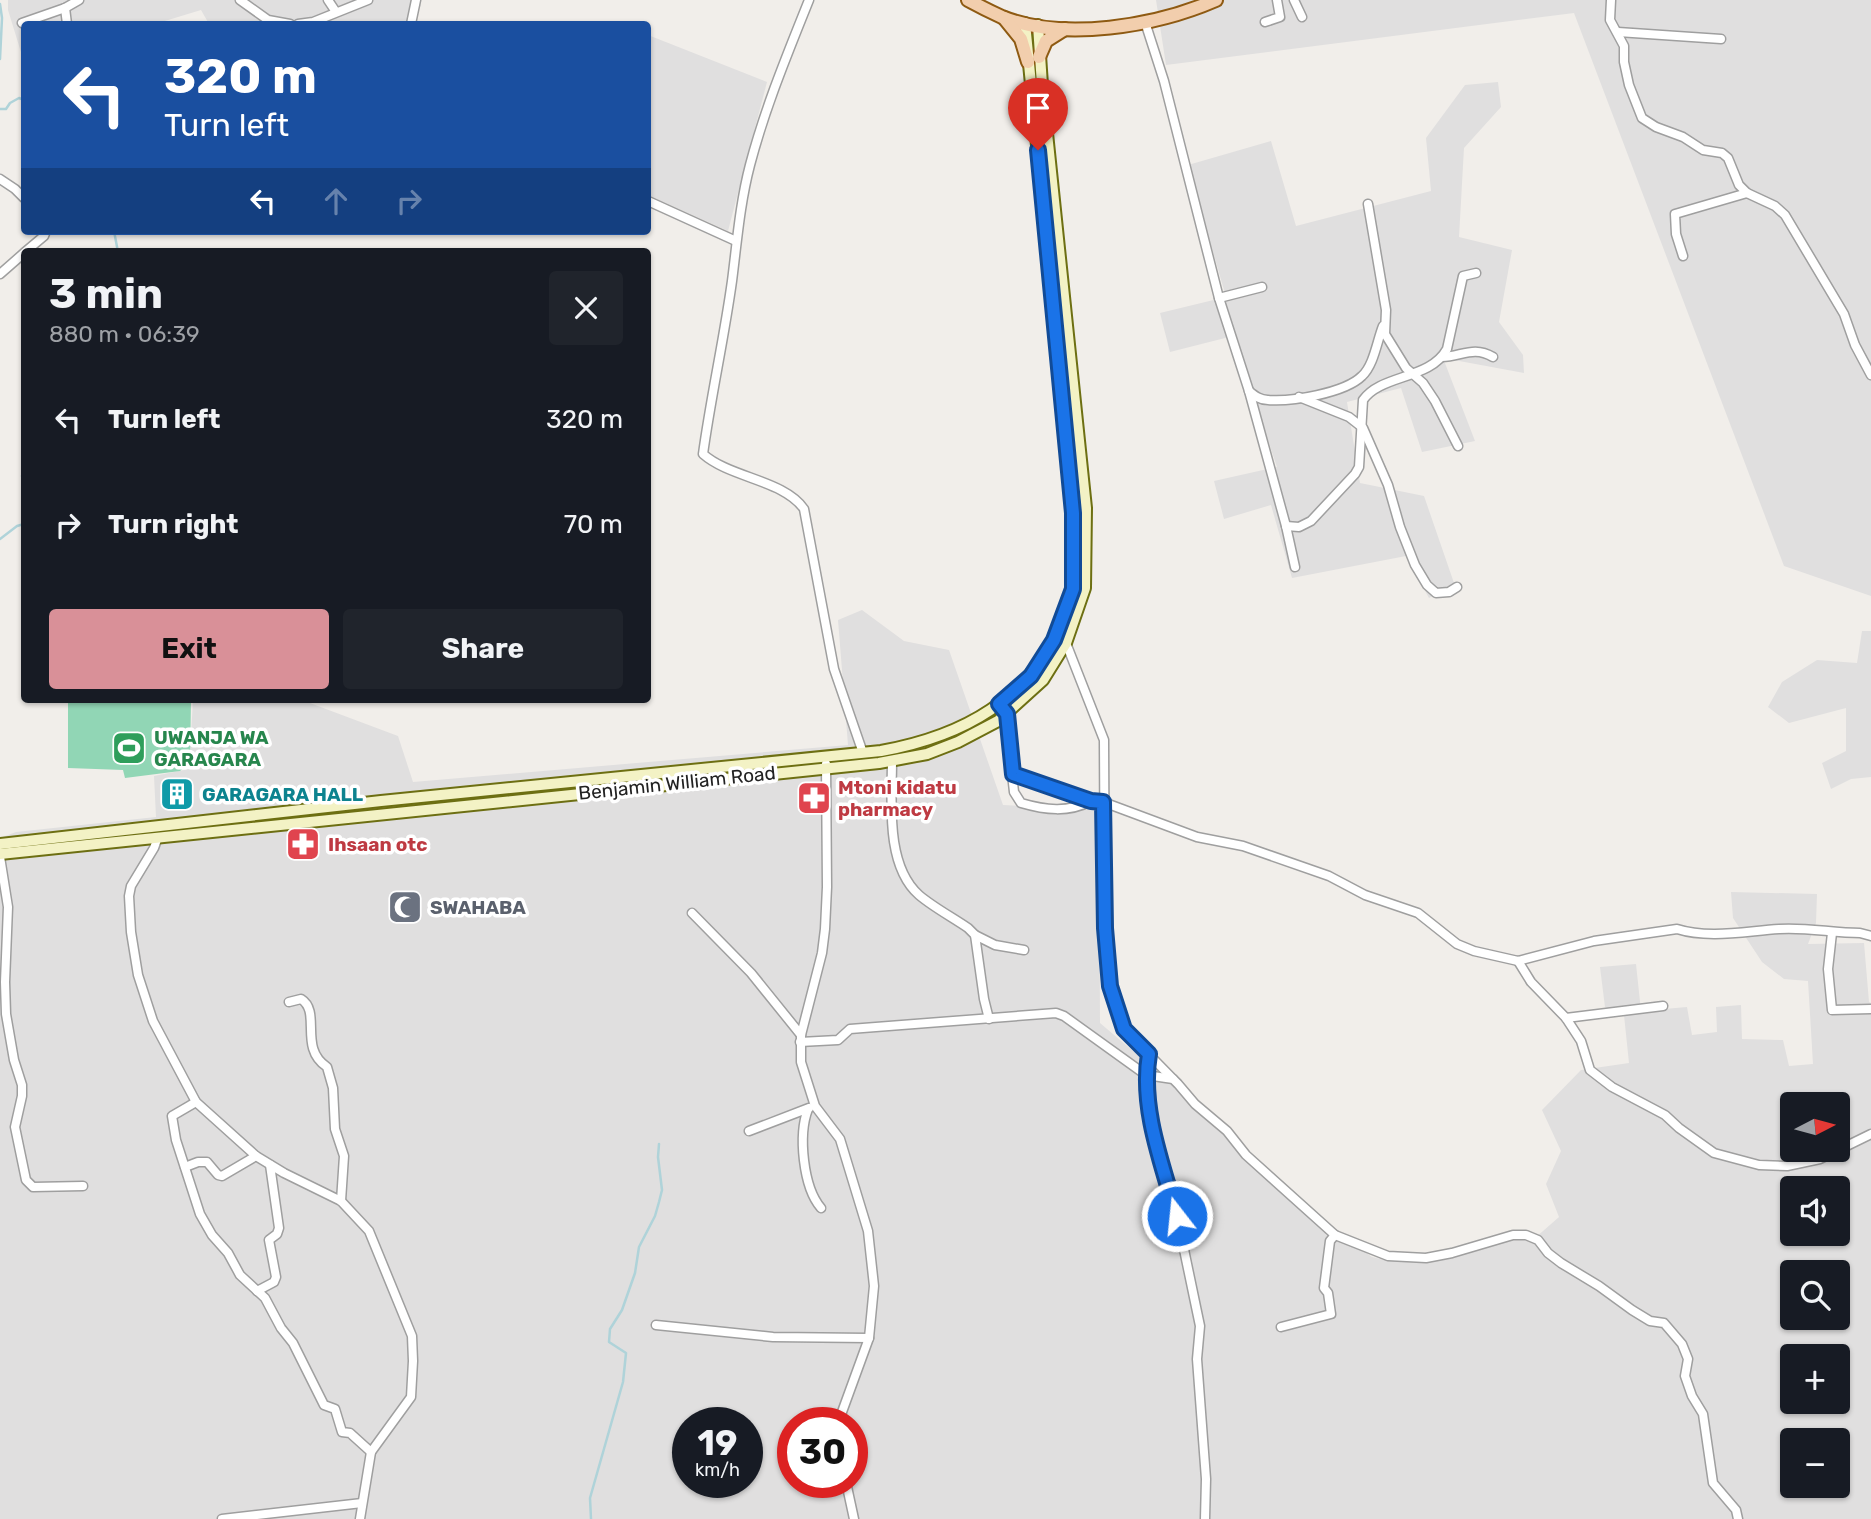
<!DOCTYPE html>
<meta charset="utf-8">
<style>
body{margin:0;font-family:Rubik,sans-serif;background:#20242c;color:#f1f3f6;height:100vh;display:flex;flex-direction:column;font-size:26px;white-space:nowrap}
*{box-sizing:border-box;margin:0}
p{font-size:23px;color:#9ea1a6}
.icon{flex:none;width:38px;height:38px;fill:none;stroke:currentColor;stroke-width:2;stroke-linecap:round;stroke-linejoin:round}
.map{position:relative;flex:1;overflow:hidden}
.panel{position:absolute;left:21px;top:248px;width:630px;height:455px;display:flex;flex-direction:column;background:#171b24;border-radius:7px;box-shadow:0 2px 5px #0004}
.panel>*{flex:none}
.top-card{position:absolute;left:21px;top:21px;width:630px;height:214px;border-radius:7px;box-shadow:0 2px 5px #0004;background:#1a4fa0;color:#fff;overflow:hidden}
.needle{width:46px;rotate:84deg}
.buttons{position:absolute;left:1780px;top:1092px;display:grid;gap:14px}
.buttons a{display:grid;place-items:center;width:70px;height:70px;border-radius:7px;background:#171b24;box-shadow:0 2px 5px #0004;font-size:35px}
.speed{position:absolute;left:672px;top:1407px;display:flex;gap:14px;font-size:35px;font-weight:700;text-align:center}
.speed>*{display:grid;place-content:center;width:91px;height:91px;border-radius:50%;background:#171b24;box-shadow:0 2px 5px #0004;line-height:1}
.speed small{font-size:18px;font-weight:400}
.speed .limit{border:10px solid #d22;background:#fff;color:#111}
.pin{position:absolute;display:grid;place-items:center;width:60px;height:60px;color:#fff;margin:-72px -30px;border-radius:50% 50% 50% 0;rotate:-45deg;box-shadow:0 0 7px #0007}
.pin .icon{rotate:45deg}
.me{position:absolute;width:77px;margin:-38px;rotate:344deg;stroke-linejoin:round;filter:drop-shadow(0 0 5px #0008)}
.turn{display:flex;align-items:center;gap:24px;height:147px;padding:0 28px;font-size:32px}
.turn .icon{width:91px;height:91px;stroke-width:2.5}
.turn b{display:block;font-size:49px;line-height:60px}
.lanes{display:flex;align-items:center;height:66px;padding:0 28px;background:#0003;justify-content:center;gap:35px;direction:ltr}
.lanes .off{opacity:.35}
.round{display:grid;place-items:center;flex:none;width:74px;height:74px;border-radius:7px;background:#20242c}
.head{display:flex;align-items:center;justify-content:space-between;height:119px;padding:0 28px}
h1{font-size:42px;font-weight:700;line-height:52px}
.action{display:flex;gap:14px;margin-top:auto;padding:14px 28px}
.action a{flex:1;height:80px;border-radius:7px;background:#d99098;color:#111;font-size:28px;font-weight:700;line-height:80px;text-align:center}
.action a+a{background:#20242c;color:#f1f3f6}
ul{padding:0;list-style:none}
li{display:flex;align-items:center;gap:21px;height:105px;padding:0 28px}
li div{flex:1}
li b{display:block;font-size:26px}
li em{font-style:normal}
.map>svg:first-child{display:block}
.residential{fill:#e0dfdf;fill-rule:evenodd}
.pitch{fill:#91d6b5}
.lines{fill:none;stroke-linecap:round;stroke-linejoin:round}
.stream{stroke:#afd3d9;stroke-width:2.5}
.street-casing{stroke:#9f9f9f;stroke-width:11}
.secondary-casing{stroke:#6d6f12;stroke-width:14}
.primary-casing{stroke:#8e5a12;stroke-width:16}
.street{stroke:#fff;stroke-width:8}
.secondary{stroke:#f3f2c5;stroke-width:10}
.primary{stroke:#f2cead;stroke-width:12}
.route-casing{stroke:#114b97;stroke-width:18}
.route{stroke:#1a73e8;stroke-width:12}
.labels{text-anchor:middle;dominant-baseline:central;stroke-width:7;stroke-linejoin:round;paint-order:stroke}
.leisure-label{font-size:19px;font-weight:bold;fill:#27864d;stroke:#fff;text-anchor:start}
.street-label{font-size:19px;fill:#222;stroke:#fff}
.health-label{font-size:19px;font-weight:bold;fill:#be3a42;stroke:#fff;text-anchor:start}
.culture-label{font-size:19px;font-weight:bold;fill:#0d838f;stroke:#fff;text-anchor:start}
.worship-label{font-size:19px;font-weight:bold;fill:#5b616d;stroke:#fff;text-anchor:start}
</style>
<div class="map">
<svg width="1871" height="1519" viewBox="0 0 1871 1519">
<rect width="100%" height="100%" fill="#f1eeea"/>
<!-- residential -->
<g class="residential">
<path d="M8,0h408l5,5 -9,19h-203l-8,-14 -46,14h-131v38l-16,-52z"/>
<path d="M1156,0h715v596l-87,-30 -210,-553 -408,52z"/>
<path d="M648,35l119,47 -39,149 -80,-36z"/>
<path d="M1498,82l3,25 -37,41 -5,89 53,13 -13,72 24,33 1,18 -81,-15 32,83 -53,11 -21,-64 -54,14 13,81 64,13 30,87 -25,15 -23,-42 -114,22 -21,-73 -47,14 -10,-38 63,-14 -44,-131 -63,16 -10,-39 66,-16 -38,-132 83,-24 25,85 135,-35 -5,-53 39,-53z"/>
<path d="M862,610l42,31 45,9 54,155 96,4 1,214 73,62 113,109 86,63 17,4 113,-20 33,-3 24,-21 -13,-33 15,-33 -19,-41 39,-40 48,-7 -5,-48 -19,-8 -5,-40 36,-3 5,47 46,-4 5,28 25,-3 -1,-25 25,-2 1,34 41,1 6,26 24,-2 -5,-83 -24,-2 -22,-17 -29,-44 -2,-26 86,2 -1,29 -8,21 56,-1 5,59 2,1v516h-1871v-681l16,-6 140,-15 -2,-41 35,-7 4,-69h109l96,36 15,46 435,-37 -10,-125zM1792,1104h46v46h-46zM1792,1188h46v46h-46zM1792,1272h46v46h-46zM1792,1356h46v46h-46zM688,1423h59v59h-59zM793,1423h59v59h-59zM1792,1440h46v46h-46z"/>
<path d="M1862,631h9v146l-20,2 -20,10 -9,-26 24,-12v-43l-57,15 -21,-16 14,-25 35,-22 40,3z"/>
</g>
<!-- pitch -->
<path class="pitch" d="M68,700h123l-1,61 -10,10 -55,7 -2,-8 -55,-2z"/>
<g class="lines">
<!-- stream -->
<g class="stream">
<path d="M0,4l2,14 -2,41"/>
<path d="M0,109h6l4,-6 9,-5 5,2"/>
<path d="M114,231l4,21"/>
<path d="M24,467l-2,9 2,10"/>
<path d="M0,539l17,-13 7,-2"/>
<path d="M591,1519l-1,-21 33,-116 3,-29 -17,-11 1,-13 12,-19 13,-37 4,-26 16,-31 4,-14 3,-12 -4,-33 1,-13"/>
</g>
<!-- street casing -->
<g class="street-casing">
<g id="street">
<path d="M240,0l28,20 22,4"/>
<path d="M328,0l8,12"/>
<path d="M809,0c-22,55 -44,108 -59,165 -10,38 -13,77 -18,116 -8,58 -21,115 -29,173 27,24 81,26 101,55l30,160 29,84"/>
<path d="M1294,0l8,17"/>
<path d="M1611,0l-1,20 14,26v16l5,23 13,33 14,9 27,10 20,13 19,3 6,5 11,27 8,8 28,13 10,9 59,99 11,31 16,30"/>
<path d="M65,8l2,16"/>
<path d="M1145,22l19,59 55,217 30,93 37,135 9,41"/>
<path d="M1265,22l15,-5 -3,-17"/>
<path d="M22,23l43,-15 14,-8"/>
<path d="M298,24l15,-2 55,-22"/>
<path d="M411,24l5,-24"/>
<path d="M1618,32l103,7"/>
<path d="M0,179l15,10 9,9"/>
<path d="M648,201l88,40"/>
<path d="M1368,204l18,106 -1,24 21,34 17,15 12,18 23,45"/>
<path d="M25,252l19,-16 2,-5"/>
<path d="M1683,256l-7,-22 -1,-20 72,-21"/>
<path d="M0,274l24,-21"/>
<path d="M1219,298l43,-11"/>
<path d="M1442,357c19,0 31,-12 51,0"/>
<path d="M1249,391c6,5 11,9 19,9 23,2 77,-7 94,-24 12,-11 15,-35 21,-50"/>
<path d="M1299,397l50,20 14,11 25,57 12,42 15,38 12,20 9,8 13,-1 8,-5"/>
<path d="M1286,526l13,1 12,-6 44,-47 4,-7 4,-67c18,-26 67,-20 84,-51l16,-73 13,-3"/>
<path d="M1066,643l38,97 1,188 5,58 14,43 49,50"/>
<path d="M999,704l8,10 5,60 79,27 12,1 94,35 46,9 86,30 36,19 53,18 39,31 17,7 44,10 76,-20 83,-12c32,10 69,2 102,0 27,-2 54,4 81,4l11,3"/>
<path d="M892,760c0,41 -7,105 27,135 14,12 33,22 49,33l7,7 9,64 5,20"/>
<path d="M826,764l1,123 -2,42 -3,24 -21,82v27l14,44 25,33 28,92 6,55 -5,52 -31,85"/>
<path d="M1012,774l2,18 7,11c24,7 47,10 70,-2"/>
<path d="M158,837l-4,11 -23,38 -2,10 2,36 7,43 15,46 43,81 60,54 28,17 57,28 28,30 43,105 1,25 -2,36 -40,55 -11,67"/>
<path d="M0,857l8,50 -3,75 1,32 8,46 8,25v11l-7,31 11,53 7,7 50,-1"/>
<path d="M692,913l59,60 50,62"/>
<path d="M1832,933l-4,36 4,41 39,-1"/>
<path d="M975,935l20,10 29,5"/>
<path d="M1518,961l13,21 35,36 15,23 9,29 22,17 53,28 14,13 35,25 45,12 28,1 33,-7 51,-25"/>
<path d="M289,1002l12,-3c21,13 -3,49 26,68l6,21 2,41 9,27 -3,45"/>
<path d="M1566,1018l97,-12"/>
<path d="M800,1042l38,-2 12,-11 206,-16 8,3 82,59 9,65 22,76 23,110 -3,33 9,120 -1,40"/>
<path d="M1149,1053l-3,22 27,4 5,5 17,20 32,27 19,24 89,80 53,21 38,2 26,-5 61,-18h13l12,5 10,13 13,10 38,23 33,24 18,11 14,2 18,21 6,15 -3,17 7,20 11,18 10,69 23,27 2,9"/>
<path d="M196,1102l-24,14 4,24 24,74 12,21 16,18 12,22 25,23 16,30 12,15 31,62 11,4 7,23 8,1 21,19"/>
<path d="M808,1109c-10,26 -5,78 13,99"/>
<path d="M749,1131l60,-23"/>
<path d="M185,1167l13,-5h9l11,13 4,1 34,-20"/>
<path d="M257,1291l17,-9 2,-5 -7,-37 8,-6 2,-6 -9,-63"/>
<path d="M656,1325l117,12 96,1"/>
<path d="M1281,1327l50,-13 -3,-21 -4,-5 6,-47 5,-6"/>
<path d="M846,1482l8,37"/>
<path d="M222,1519l140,-16"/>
</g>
</g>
<!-- secondary casing -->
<g class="secondary-casing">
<g id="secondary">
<path d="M0,844l381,-43 500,-50c82,-15 150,-51 181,-132 3,-10 9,-21 11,-31 3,-23 0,-51 0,-75l-48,-490"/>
<path d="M0,854l879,-91 48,-9 31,-12 40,-21 45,-41 23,-37 19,-55 1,-80 -44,-423 -4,-60"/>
</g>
</g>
<!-- primary casing -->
<g class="primary-casing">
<g id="primary">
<path d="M968,0c11,6 23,12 34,17 62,25 154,9 214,-17"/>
<path d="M1004,18l17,21 7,23"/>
<path d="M1039,57l7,-16 19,-12"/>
</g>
</g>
<!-- street -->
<use href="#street" class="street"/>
<!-- secondary -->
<use href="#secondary" class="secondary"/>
<!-- primary -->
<use href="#primary" class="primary"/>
</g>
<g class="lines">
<!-- route casing -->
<g class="route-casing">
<path id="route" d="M1038,150l35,363v76l-19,51 -23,36 -32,28 8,10 6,60 78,27 12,1 2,126 5,58 14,43 25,25c-9,53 13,110 28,162"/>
</g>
<!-- route -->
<use href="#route" class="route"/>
</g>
<!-- icons -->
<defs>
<g id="stadium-square" transform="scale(1.75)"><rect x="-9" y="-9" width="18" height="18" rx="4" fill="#2e9e5b" stroke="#fff"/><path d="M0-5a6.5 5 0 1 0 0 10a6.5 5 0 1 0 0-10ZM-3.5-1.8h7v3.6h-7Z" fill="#fff"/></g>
<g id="building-square" transform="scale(1.75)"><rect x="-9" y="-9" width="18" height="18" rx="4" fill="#0f9aa8" stroke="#fff"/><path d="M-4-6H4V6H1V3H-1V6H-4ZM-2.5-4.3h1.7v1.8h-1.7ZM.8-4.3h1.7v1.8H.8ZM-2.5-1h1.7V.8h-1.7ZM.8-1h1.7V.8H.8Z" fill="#fff"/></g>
<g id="pharmacy-square" transform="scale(1.75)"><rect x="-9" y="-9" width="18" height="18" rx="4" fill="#e0444e" stroke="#fff"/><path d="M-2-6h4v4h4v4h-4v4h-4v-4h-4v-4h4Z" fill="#fff"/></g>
<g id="mosque-square" transform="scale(1.75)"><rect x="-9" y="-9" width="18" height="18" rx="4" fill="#6b7280" stroke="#fff"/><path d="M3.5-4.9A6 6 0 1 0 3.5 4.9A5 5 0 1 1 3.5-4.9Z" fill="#fff"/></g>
</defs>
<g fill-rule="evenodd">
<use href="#stadium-square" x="129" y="748"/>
<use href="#building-square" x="177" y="794"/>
<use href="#pharmacy-square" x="814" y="798"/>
<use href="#pharmacy-square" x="303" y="844"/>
<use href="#mosque-square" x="405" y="907"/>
</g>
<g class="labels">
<!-- leisure labels -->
<g class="leisure-label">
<text x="154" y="737">UWANJA WA<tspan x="154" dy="22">GARAGARA</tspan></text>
</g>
<!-- street labels -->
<g class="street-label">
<text transform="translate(677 783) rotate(-6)">Benjamin William Road</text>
</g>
<!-- health labels -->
<g class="health-label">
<text x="838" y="787">Mtoni kidatu<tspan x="838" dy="22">pharmacy</tspan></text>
<text x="328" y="844">Ihsaan otc</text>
</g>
<!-- culture labels -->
<g class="culture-label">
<text x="202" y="794">GARAGARA HALL</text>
</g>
<!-- worship labels -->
<g class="worship-label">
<text x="430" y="907">SWAHABA</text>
</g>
</g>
</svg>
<div class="buttons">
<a><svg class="needle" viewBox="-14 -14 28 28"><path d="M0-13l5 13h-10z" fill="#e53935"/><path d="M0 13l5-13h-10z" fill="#9ea1a6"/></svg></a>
<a><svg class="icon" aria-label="sound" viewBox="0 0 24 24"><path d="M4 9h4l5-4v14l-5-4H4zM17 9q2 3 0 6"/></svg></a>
<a><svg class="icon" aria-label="search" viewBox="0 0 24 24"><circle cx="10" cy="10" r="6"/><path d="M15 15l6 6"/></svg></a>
<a>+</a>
<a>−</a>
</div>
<div class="speed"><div>19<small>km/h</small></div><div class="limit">30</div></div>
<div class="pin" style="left:1038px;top:150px;background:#d93025"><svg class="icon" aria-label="arrive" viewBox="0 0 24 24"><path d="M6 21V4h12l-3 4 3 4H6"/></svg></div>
<svg class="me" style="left:1177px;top:1216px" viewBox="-20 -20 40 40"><circle r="17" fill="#1a73e8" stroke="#fff" stroke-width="3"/><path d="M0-11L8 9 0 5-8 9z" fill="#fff"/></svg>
<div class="top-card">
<div class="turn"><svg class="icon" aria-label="left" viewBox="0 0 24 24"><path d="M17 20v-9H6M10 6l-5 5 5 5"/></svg><div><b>320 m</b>Turn left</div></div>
<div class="lanes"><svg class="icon" aria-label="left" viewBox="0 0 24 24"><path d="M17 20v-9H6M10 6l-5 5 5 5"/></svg><svg class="icon off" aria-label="ahead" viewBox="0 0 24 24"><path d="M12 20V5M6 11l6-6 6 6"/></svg><svg class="icon off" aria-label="right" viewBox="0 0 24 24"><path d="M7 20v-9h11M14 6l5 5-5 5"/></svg></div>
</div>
<section class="panel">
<div class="head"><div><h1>3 min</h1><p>880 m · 06:39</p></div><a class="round"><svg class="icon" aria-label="close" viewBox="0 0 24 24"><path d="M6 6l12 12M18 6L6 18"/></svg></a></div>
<ul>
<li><svg class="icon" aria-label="left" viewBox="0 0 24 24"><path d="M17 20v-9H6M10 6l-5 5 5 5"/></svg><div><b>Turn left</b></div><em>320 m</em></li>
<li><svg class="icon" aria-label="right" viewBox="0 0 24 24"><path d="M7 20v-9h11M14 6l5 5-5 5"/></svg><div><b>Turn right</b></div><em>70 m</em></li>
</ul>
<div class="action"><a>Exit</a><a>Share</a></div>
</section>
</div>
